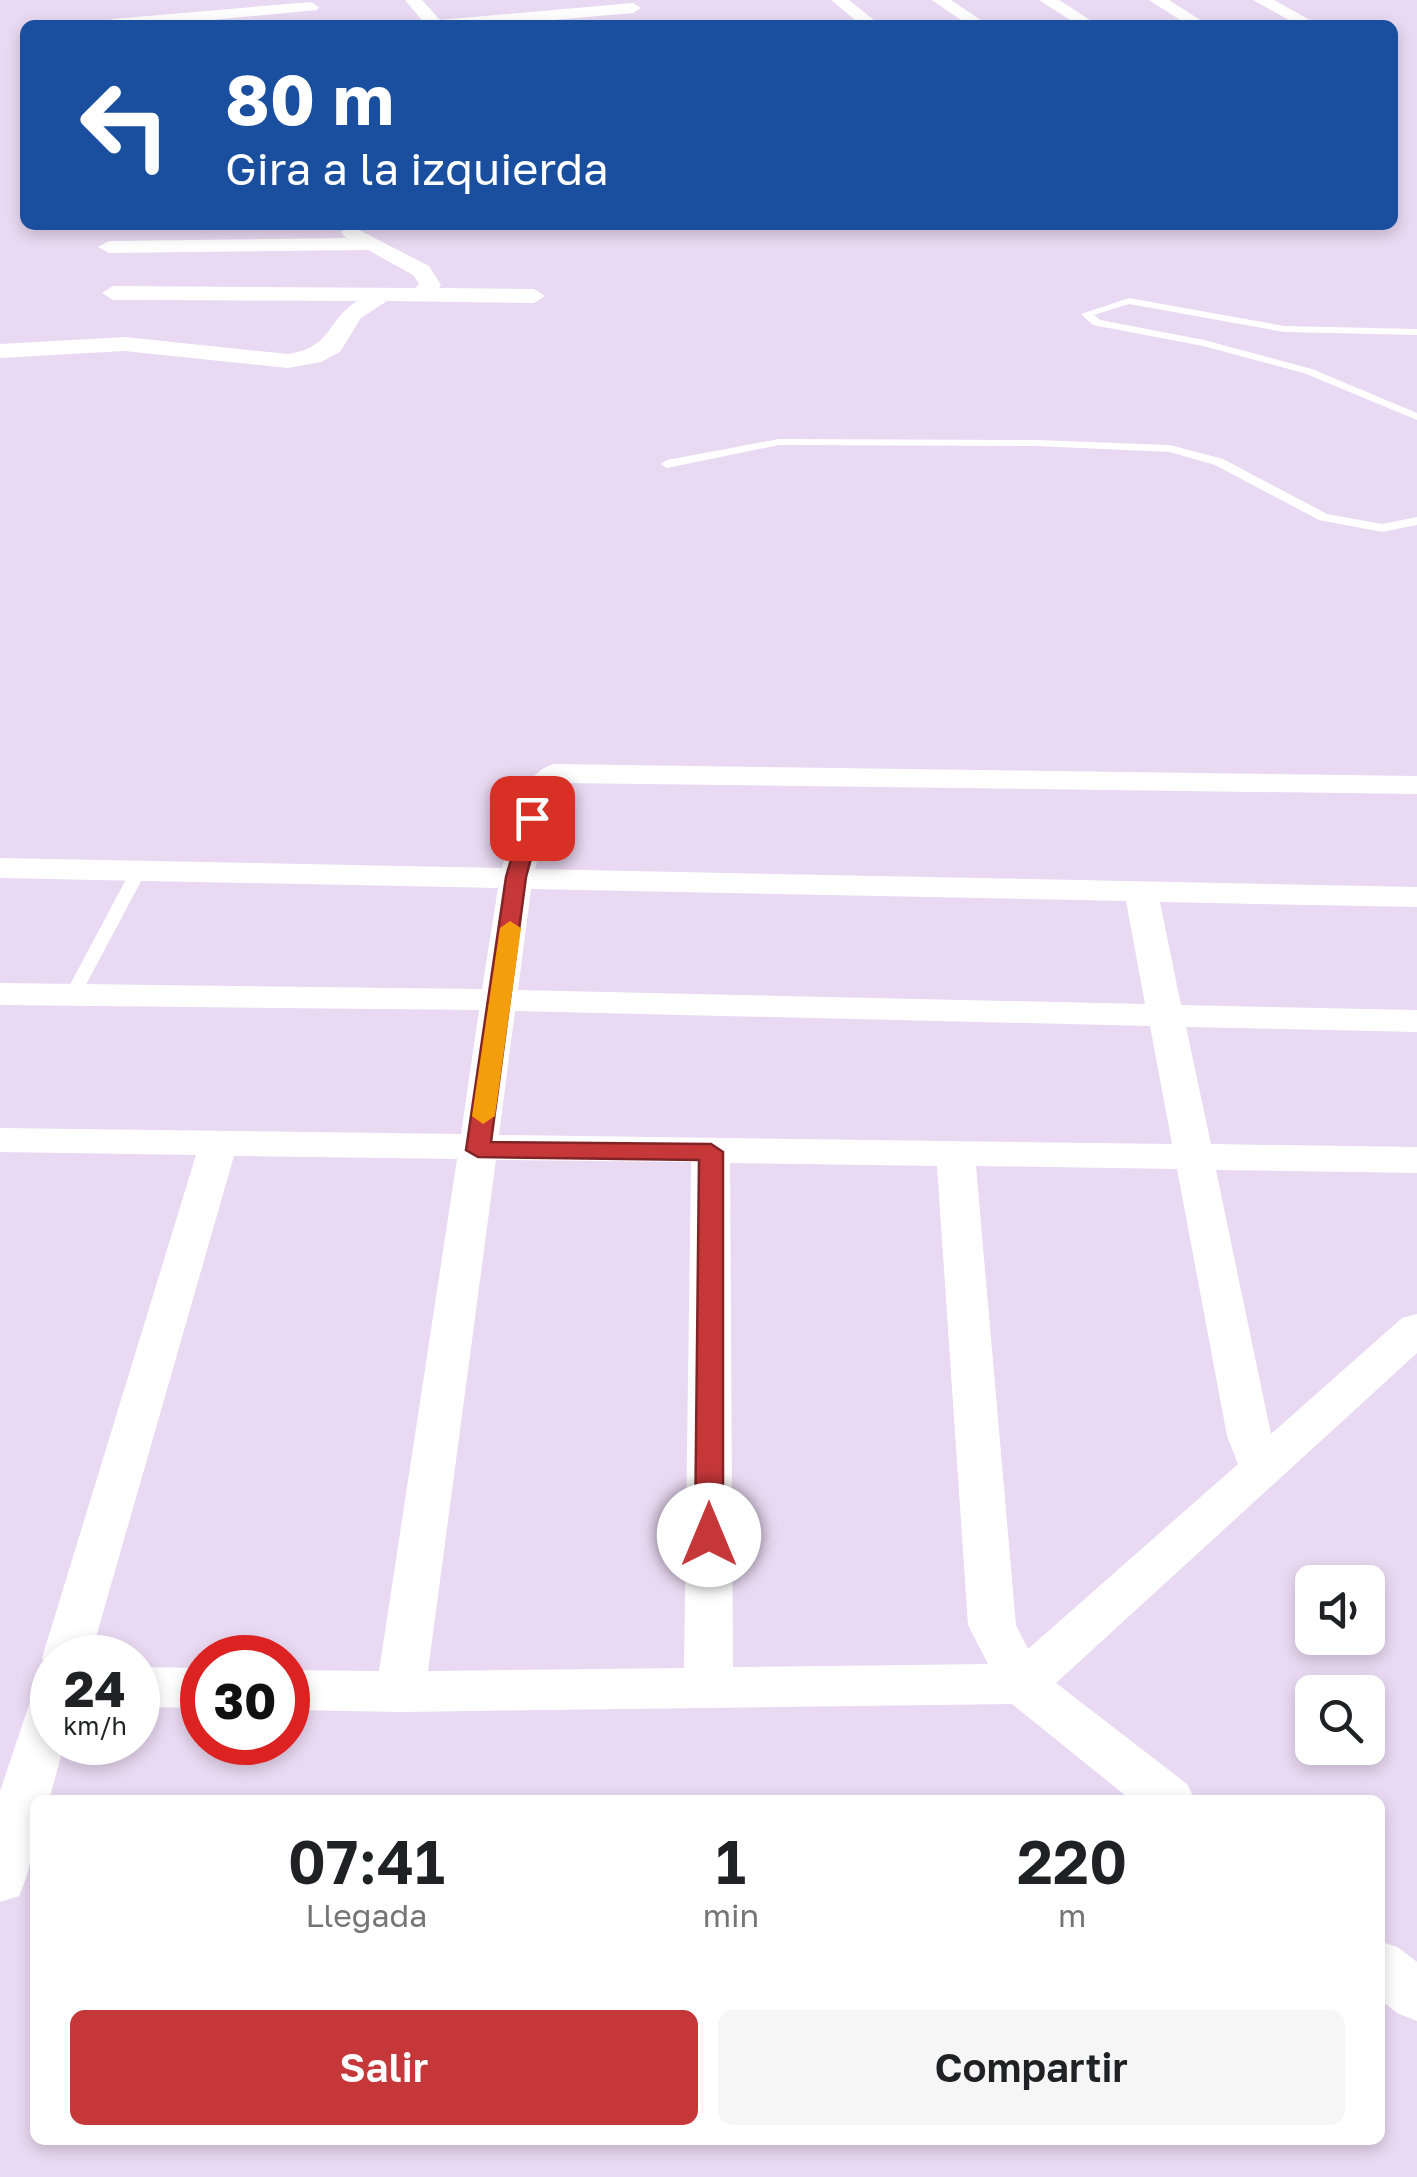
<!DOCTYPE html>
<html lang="es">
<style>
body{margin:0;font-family:"Golos Text",sans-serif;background:#f6f6f6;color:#202124;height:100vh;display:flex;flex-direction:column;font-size:38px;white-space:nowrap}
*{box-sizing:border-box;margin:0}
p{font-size:32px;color:#757577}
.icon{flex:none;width:55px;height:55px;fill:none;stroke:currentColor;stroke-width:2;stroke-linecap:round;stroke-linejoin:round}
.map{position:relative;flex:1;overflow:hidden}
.drawer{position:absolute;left:30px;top:1795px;width:1355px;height:350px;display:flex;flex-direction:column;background:#fff;border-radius:15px;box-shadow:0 5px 15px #0003}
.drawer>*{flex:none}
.hud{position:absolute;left:20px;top:20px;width:1378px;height:210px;border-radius:15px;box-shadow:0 5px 15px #0003;background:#1a4fa0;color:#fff;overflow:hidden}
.tools{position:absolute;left:1295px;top:1565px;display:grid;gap:20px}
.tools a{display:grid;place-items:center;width:90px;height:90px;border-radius:15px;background:#fff;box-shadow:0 5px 15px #0003;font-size:50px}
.speed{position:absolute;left:30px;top:1635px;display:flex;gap:20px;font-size:50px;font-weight:700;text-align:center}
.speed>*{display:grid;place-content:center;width:130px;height:130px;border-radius:50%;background:#fff;box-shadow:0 5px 15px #0003;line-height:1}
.speed small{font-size:25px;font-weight:400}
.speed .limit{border:15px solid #d22;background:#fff;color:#111}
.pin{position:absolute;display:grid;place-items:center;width:85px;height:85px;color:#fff;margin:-42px;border-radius:20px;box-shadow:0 5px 15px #0006}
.me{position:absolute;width:110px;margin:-55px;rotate:0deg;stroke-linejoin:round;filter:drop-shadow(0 0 8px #0008)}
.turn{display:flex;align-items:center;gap:35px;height:210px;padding:0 40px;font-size:45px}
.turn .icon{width:130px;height:130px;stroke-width:2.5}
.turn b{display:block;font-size:70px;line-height:85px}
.eta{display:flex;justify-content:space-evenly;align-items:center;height:170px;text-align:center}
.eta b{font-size:60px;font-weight:600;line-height:70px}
.primary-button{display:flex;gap:20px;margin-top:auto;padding:20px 40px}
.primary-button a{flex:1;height:115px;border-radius:15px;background:#c6373a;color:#fff;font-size:40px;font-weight:600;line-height:115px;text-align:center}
.primary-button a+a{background:#f6f6f6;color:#202124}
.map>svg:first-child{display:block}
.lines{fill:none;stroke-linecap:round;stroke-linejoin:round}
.lane{fill:#fff;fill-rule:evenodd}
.street{fill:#fff;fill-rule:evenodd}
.route{fill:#c6373a;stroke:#812426;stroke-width:2.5}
.slow{fill:#f59e0b}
</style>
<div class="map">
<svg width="1417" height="2177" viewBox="0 0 1417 2177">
<rect width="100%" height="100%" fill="#ead9f2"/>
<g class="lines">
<!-- lane -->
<g class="lane">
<path d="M1129,298l155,28 133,3v6l-133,-3 -155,-28 -35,11 6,5 104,20 108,29 105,44v7l-113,-47 -101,-27 -110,-21 -12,-11z"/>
<path d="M779,439l257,1 134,5 53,14 104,55 55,10 35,-7v8l-35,7 -63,-12 -104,-55 -45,-13 -134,-6 -257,-1 -112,23 -6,-4 6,-4z"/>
<path d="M139,865l8,5 -67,126 -8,5 -6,-1 -2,-4 67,-126z"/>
</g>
<!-- street -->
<g class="street">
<path d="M405,0h17l18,20 193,-17 8,5 -8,5 -135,12h-72z"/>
<path d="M831,0h18l31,25h-19z"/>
<path d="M932,0h19l37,25h-20z"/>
<path d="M1039,0h20l39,25h-20z"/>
<path d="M1149,0h20l39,25h-20z"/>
<path d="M1253,0h21l45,25h-21z"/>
<path d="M311,2l8,5 -2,3 -158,15 -55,-1 8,-5z"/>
<path d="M351,226l78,40 12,19 -2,3 95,1 11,7 -11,7 -147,-2 -26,17 -21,34 -19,10 -33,6 -164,-17 -124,7v-14l124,-7 164,17c45,-7 37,-32 69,-53l-244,-1 -11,-7 11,-7 302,2 4,-4 -6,-9 -45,-25 -259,3 -11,-6 11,-6 237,-3 -5,-6z"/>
<path d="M554,764l863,12v18l-854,-11 -7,7 -21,79 882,18v20l-257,-5 21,103 236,5v22l-231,-5 25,117 206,3v26l-201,-3 55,264 131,-116 15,-4v39l-361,330 131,101 8,16h-64l-119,-96 -611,8 -113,-2v-40l91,1 78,-512 -223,-3 -144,502h-38v15l-3,-1 -7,-14 154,-503 -196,-3v-24l461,6 18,-124 -479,-5v-22l482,6 16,-101 -498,-10v-20l502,10c9,-32 15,-95 52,-104zM531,889l595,12 19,103 -627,-14zM515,1011l635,15 22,118 -673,-9zM496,1160l195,2 -7,506 -256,3zM730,1163l207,3 31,459 20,39 -255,3zM976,1166l201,3 50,267 11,28 -210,185 -12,-24z"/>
<path d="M138,1667l64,1v40l-64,-1z"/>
<path d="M52,1680v62h13l-16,58h-14c0,35 -1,63 -16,96l-19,6v-111l35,-104z"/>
<path d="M1380,1941l19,7 18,14v59l-20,-8 -17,-14z"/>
</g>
</g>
<!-- route -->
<path class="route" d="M532,812l10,6 -16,59 -35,265 220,2 12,8v383l-4,7 -10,4 -10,-4 -4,-7 4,-375 -221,-3 -12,-7 40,-273 17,-59z"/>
<!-- slow -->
<path class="slow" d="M510,921l11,7 -26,188 -12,8 -11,-8 28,-188z"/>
</svg>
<div class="tools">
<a><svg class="icon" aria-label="sound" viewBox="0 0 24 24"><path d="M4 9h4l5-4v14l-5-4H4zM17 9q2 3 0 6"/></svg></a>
<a><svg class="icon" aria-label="search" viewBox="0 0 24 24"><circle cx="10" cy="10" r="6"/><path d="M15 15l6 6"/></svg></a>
</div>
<div class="speed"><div>24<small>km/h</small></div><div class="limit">30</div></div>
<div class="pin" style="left:532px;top:818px;background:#d93025"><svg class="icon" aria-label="arrive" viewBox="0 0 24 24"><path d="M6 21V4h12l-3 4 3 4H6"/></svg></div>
<svg class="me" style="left:709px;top:1535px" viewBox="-20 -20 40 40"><circle r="19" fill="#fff"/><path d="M0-13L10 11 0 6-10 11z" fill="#c6373a"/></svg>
<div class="hud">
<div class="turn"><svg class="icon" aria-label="left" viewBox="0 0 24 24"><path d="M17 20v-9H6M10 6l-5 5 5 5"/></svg><div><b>80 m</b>Gira a la izquierda</div></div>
</div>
<section class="drawer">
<div class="eta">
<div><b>07:41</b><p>Llegada</p></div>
<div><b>1</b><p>min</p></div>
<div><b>220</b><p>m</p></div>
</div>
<div class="primary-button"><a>Salir</a><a>Compartir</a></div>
</section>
</div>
